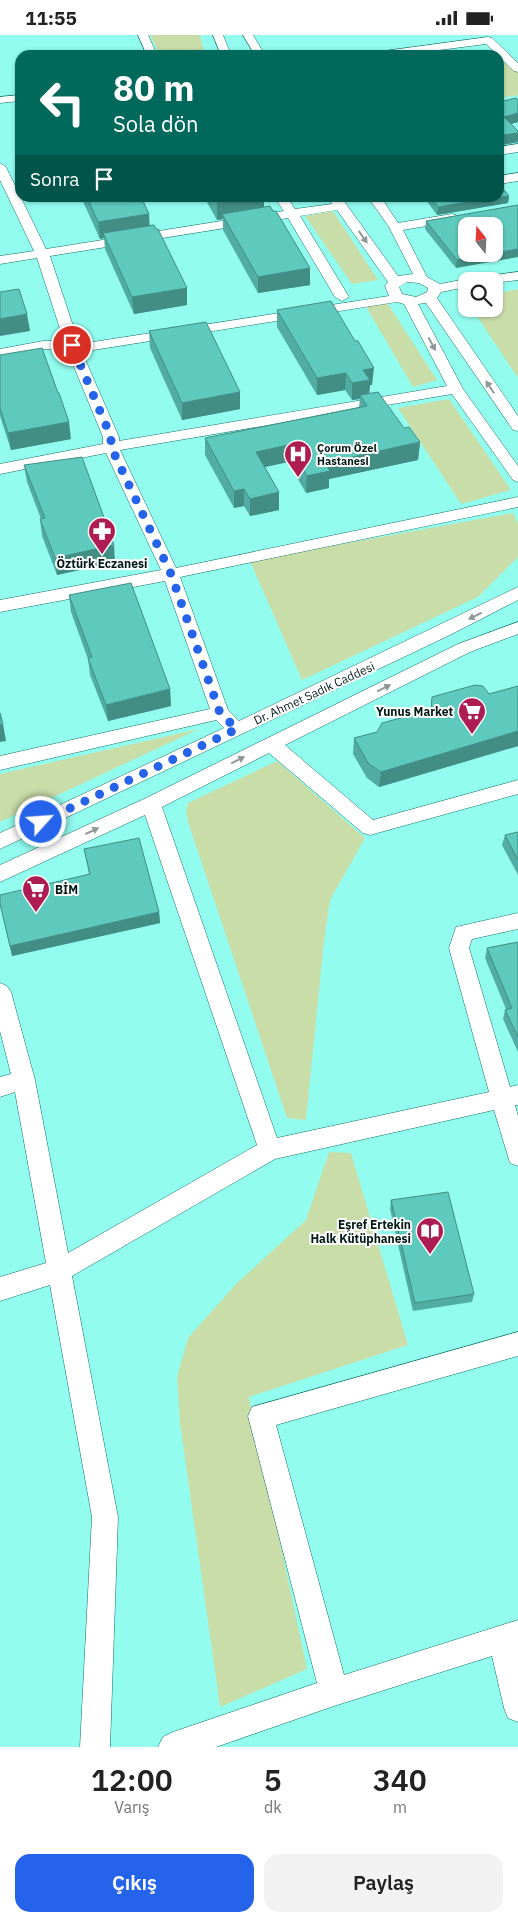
<!DOCTYPE html>
<html lang="tr">
<meta charset="utf-8">
<style>
body{margin:0;font-family:"IBM Plex Sans",sans-serif;background:#f2f2f2;color:#222;height:100vh;display:flex;flex-direction:column;font-size:19px;white-space:nowrap}
*{box-sizing:border-box;margin:0}
p{font-size:16px;color:#767676}
.icon{flex:none;width:28px;height:28px;fill:none;stroke:currentColor;stroke-width:2;stroke-linecap:round;stroke-linejoin:round}
.map{position:relative;height:1712px;overflow:hidden}
.details{display:flex;flex-direction:column;background:#fff;flex:1}
.details>*{flex:none}
.banner{position:absolute;left:15px;top:15px;width:489px;height:152px;border-radius:15px;box-shadow:0 1px 4px #0004;background:#00695c;color:#fff;overflow:hidden}
.needle{width:32px;rotate:342deg}
.fabs{position:absolute;left:458px;top:182px;display:grid;gap:10px}
.fabs a{display:grid;place-items:center;width:45px;height:45px;border-radius:10px;background:#fff;box-shadow:0 1px 4px #0004;font-size:25px}
.pin{position:absolute;display:grid;place-items:center;width:42px;height:42px;color:#fff;margin:-21px;border:2px solid #fff;border-radius:50%;box-shadow:0 1px 5px #0007}
.me{position:absolute;width:55px;margin:-28px;rotate:64deg;stroke-linejoin:round;filter:drop-shadow(0 0 4px #0008)}
.turn{display:flex;align-items:center;gap:18px;height:105px;padding:0 15px;font-size:22px}
.turn .icon{width:65px;height:65px;stroke-width:2.5}
.turn b{display:block;font-size:35px;line-height:42px}
.then{display:flex;align-items:center;height:48px;padding:0 15px;background:#0003;gap:10px;font-size:19px}
.eta{display:flex;justify-content:space-evenly;align-items:center;height:85px;text-align:center}
.eta b{font-size:30px;font-weight:600;line-height:35px}
.button{display:flex;gap:10px;margin-top:auto;padding:10px 15px}
.button a{flex:1;height:58px;border-radius:15px;background:#2563eb;color:#fff;font-size:20px;font-weight:600;line-height:58px;text-align:center}
.button a+a{background:#f2f2f2;color:#222}
.status{display:flex;justify-content:space-between;align-items:center;height:35px;padding:0 25px;background:#fff;direction:ltr}
.status svg{height:14px;fill:currentColor}
.map>svg:first-child{display:block}
.green{fill:#c9dda9}
.lines{fill:none;stroke-linecap:round;stroke-linejoin:round}
.minor-casing{stroke:#146e66;stroke-width:1}
.minor{fill:#fff;fill-rule:evenodd}
.wall{fill:#51ada3}
.shaded-wall{fill:#428d84}
.building{fill:#5ec9bd;stroke:#428d84}
.oneway{fill:#8e9897}
.route{stroke:#2563eb;stroke-width:9;stroke-dasharray:0 16.2}
.labels{text-anchor:middle;dominant-baseline:central;stroke-width:4;stroke-linejoin:round;paint-order:stroke}
.far-poi-label{font-size:11px;font-weight:bold;fill:#031a17;stroke:#fff;text-anchor:start}
.poi-label{font-size:12px;font-weight:bold;fill:#031a17;stroke:#fff;text-anchor:end}
.street-label{font-size:12px;fill:#031a17;stroke:#fff}
</style>
<div class="status"><b>11:55</b><svg viewBox="0 0 49 12"><path d="M0 12V9h3v3zM5 12V6h3v6zM10 12V3h3v9zM15 12V0h3v12zM26 1h20v11H26zM47 4h2v5h-2z"/></svg></div>
<div class="map">
<svg width="518" height="1712" viewBox="0 0 518 1712">
<rect width="100%" height="100%" fill="#92fcef"/>
<!-- green -->
<g class="green">
<path d="M150,0h50l5,20h-45z"/>
<path d="M509,27l9,9v24l-18,3 -1,-35z"/>
<path d="M333,176l45,69 -26,4 -47,-68z"/>
<path d="M518,254v89l-46,-69h22v-15z"/>
<path d="M386,266l51,79 -24,7 -48,-82z"/>
<path d="M449,364l62,91 -50,14 -63,-96z"/>
<path d="M513,478l5,11v33l-40,40 -176,83 -52,-119z"/>
<path d="M199,694l-199,93v-48z"/>
<path d="M277,726l88,77 -35,62 -6,41 -18,179 -19,-2 -99,-296 -2,-11 2,-8z"/>
<path d="M329,1117l22,1 57,192 -159,52 58,272 -87,38 -40,-284 -3,-46 11,-39 48,-54 70,-64z"/>
</g>
<g class="lines">
<!-- minor casing -->
<g class="minor-casing">
<g id="minor">
<path d="M138,0h10l9,20h-10z"/>
<path d="M213,0h10l8,20h-10z"/>
<path d="M243,0h10l12,20h-10z"/>
<path d="M488,2l4,1 26,25v9l-4,-1 -28,-27 -85,11h-29l5,-3z"/>
<path d="M20,60v6l-20,2v-6z"/>
<path d="M518,109v8l-19,3v-8z"/>
<path d="M0,128l6,4 40,82 238,-38 -10,-14h13l8,12 37,-5 -4,-7h13l57,79 15,-2 -24,-47 -21,-30h13l17,26 54,-9 4,1 2,3 -2,3 -53,9 24,47 13,7 26,-5 5,2h-5v6l-25,5 -4,6 81,118v15l-5,-1 -87,-127 -8,1 45,85 55,77v16l-5,-2 -61,-86 -332,56 56,118 342,-71v10l-338,70 48,133 11,11 279,-134v13l-66,34 -452,215v-16l224,-105 -8,-8 -216,50v-14l210,-47 -45,-128 -165,31v-12l161,-30 -55,-117 -106,21v-10l103,-20v-7l-36,-87 -24,-1 -43,8v-8l43,-8h21l-27,-83 -37,6v-8l34,-5 -34,-71zM337,175l51,72 -3,4 4,10 -296,46 -15,-1 -28,-85 238,-38 47,79 7,4 7,-4 -49,-81zM407,247l12,1 9,5 -1,4 -11,5 -14,-3 -3,-7zM397,267l7,2 43,82 -328,55v-4l-38,-87h12z"/>
<path d="M518,138v8l-19,3v-8z"/>
<path d="M518,237v8l-24,3v-2h-20l7,-4z"/>
<path d="M518,587v12l-48,18 -185,93 88,75 145,-40v14l-148,41 -7,-2 -94,-80 -107,54 115,331 212,-46 -40,-144 7,-21 62,-14v16l-46,10 -3,9 41,139 8,-2v20h-3l3,11v50l-8,-3 -16,-53 -219,49 -203,117 46,241 -8,230h-30l12,-230 -42,-232 -50,16v-24l46,-14 -31,-171 -15,5v-20l11,-3 -11,-43v-48l7,3 4,6 24,88 33,173 189,-108 -112,-330 -145,67v-17l144,-66 314,-155z"/>
<path d="M518,1297v24l-242,69 68,250 174,-55v102l-10,-4 -4,-10 -12,-52 -158,50 -118,41h-58l5,-10 10,-5 144,-49 -69,-267 4,-9z"/>
</g>
</g>
<!-- minor -->
<use href="#minor" class="minor"/>
</g>
<!-- wall -->
<g class="wall">
<path d="M518,65v22l-7,2 7,7v11l-16,3 -3,-2v-41z"/>
<path d="M509,161l-1,7 -71,12 -11,-15v-3h73z"/>
<path d="M81,162h60l8,17v11l38,80 -53,9 -29,-65 -1,-11 -4,1z"/>
<path d="M204,162h60v10l46,78 -52,8 -35,-63v-11l-6,1z"/>
<path d="M518,170l-62,63 -31,-39 1,-8z"/>
<path d="M277,275l95,75h-2l-1,8 35,35 16,14 -2,18 -89,19v9l-23,5 -18,-31 -23,5 14,43 -29,6 -6,-10 -10,2 -29,-53v-17l154,-31 1,-8 -8,1 -7,-10 -28,5 -40,-68z"/>
<path d="M149,296l91,78 -58,11 -32,-72z"/>
<path d="M0,320l71,84 -60,11 -11,-34z"/>
<path d="M24,430l91,97 -58,13 -15,-39 -2,-17h1l-14,-37z"/>
<path d="M69,560l101,94 1,17 -63,15 -18,-46 -2,-16 -17,-47z"/>
<path d="M518,651v60l-139,41 -12,-9 -14,-24 1,-16 23,-6 112,-38z"/>
<path d="M518,797v43l-16,-30 3,-10z"/>
<path d="M84,814l75,63 1,11 -148,33 -12,-52 89,-30z"/>
<path d="M518,907v110l-15,-33 2,-9 1,-1 -21,-51 2,-10z"/>
<path d="M391,1165l83,94 -2,8 -59,9 -23,-102z"/>
</g>
<!-- shaded-wall -->
<g class="shaded-wall">
<path d="M518,78v9l-15,4 1,-9z"/>
<path d="M518,98v9l-16,3 1,-10z"/>
<path d="M509,161l-1,7 -71,12 1,-8z"/>
<path d="M254,162h10v15l-42,2 1,5 -6,1v-17z"/>
<path d="M149,179l1,17 -47,2 1,5 -4,1 -2,-17z"/>
<path d="M518,214v8l-62,11 1,-8z"/>
<path d="M310,233v17l-52,8v-16z"/>
<path d="M187,253v17l-53,9 -2,-17z"/>
<path d="M27,279l3,17 -30,5v-17z"/>
<path d="M374,333l-2,17h-2l-1,12 -9,-2v4l-8,1v-17l11,-13z"/>
<path d="M346,338l-1,17 -28,5v-17z"/>
<path d="M240,357v17l-58,11v-17z"/>
<path d="M69,387l2,17 -60,11 -3,-17z"/>
<path d="M420,407l-2,18 -89,19v9l-23,5 1,-17 18,-13z"/>
<path d="M288,410v17l-32,7v-17z"/>
<path d="M244,454v17l-10,2v-17z"/>
<path d="M279,457v18l-29,6v-17z"/>
<path d="M114,510l1,17 -58,13 -2,-17z"/>
<path d="M170,654l1,17 -63,15 -2,-16z"/>
<path d="M3,689l3,17 -6,1v-17z"/>
<path d="M518,696v15l-139,41 2,-15z"/>
<path d="M159,877l1,11 -148,33 -2,-10z"/>
</g>
<!-- building -->
<g class="building">
<path d="M516,63l2,2v13l-14,4 14,14v2l-15,2 -4,-2v-31z"/>
<path d="M499,149l10,12 -10,1z"/>
<path d="M87,162h54l8,17 -51,8z"/>
<path d="M213,162h41l-37,6z"/>
<path d="M430,162h67l-59,10z"/>
<path d="M518,170v44l-24,4v-27h-28v28h26l-35,6 -31,-39z"/>
<path d="M270,171l3,5h3l34,57 -52,9 -36,-63z"/>
<path d="M154,190l2,4h2l29,59 -55,9 -29,-64z"/>
<path d="M19,254l8,25 -27,5v-27z"/>
<path d="M331,266l24,40h3l16,27 -11,2 7,10 -18,3 -6,-10 -29,5 -40,-68z"/>
<path d="M206,287l34,70 -58,11 -33,-72z"/>
<path d="M42,313l16,45h1l10,29 -61,11 -8,-25v-53z"/>
<path d="M378,357l26,36 5,-1 11,15 -95,21 5,8 -23,5 -19,-31 -32,7 23,40 -29,7 -6,-10 -10,2 -29,-53 162,-32 -7,-11z"/>
<path d="M82,422l32,88 -59,13 -15,-39 5,-1 -21,-53z"/>
<path d="M131,548l39,106 -64,16 -18,-47 4,-1 -23,-62z"/>
<path d="M475,650l8,1 6,8 29,-8v45l-137,41 -13,-9 -14,-25 23,-6 5,-9 49,-13 1,-13z"/>
<path d="M0,678l3,11 -3,1z"/>
<path d="M518,797v28l-13,-25z"/>
<path d="M139,803l20,74 -149,34 -10,-42v-9l90,-21 -6,-25z"/>
<path d="M518,907v95l-13,-27 7,-2 -25,-60z"/>
<path d="M448,1157l26,102 -59,9 -24,-103z"/>
</g>
<!-- one-way arrows -->
<defs><path id="oneway-solid" d="M-6-.8H1V-3.2L6.5 0L1 3.2V.8H-6Z" transform="scale(1.25)"/></defs>
<g class="oneway">
<use href="#oneway-solid" transform="translate(363 202) rotate(55)"/>
<use href="#oneway-solid" transform="translate(432 309) rotate(62)"/>
<use href="#oneway-solid" transform="translate(490 352) rotate(-124)"/>
<use href="#oneway-solid" transform="translate(475 581) rotate(154)"/>
<use href="#oneway-solid" transform="translate(384 653) rotate(-26)"/>
<use href="#oneway-solid" transform="translate(238 725) rotate(-26)"/>
<use href="#oneway-solid" transform="translate(92 796) rotate(-25)"/>
</g>
<g class="lines">
<!-- route -->
<path class="route" d="M41,787l196,-93 -17,-16 -49,-139 -60,-127v-10l-39,-92"/>
</g>
<!-- icons -->
<defs>
<g id="hospital-pin" transform="scale(1.4375)"><path d="M0 17L-7.5 6A9.5 9.5 0 1 1 7.5 6Z" fill="#ad1c52" stroke="#fff"/><path d="M-5-5h3v3.5h4V-5h3V5h-3V1.5h-4V5h-3Z" fill="#fff"/></g>
<g id="pharmacy-pin" transform="scale(1.4375)"><path d="M0 17L-7.5 6A9.5 9.5 0 1 1 7.5 6Z" fill="#ad1c52" stroke="#fff"/><path d="M-2-6h4v4h4v4h-4v4h-4v-4h-4v-4h4Z" fill="#fff"/></g>
<g id="supermarket-pin" transform="scale(1.4375)"><path d="M0 17L-7.5 6A9.5 9.5 0 1 1 7.5 6Z" fill="#ad1c52" stroke="#fff"/><path d="M-6-5.5h2.5l.6 2H6L4.5 2H-2.5L-4.4-4H-6ZM-1.5 3.2a1.3 1.3 0 1 0 .1 0ZM3 3.2a1.3 1.3 0 1 0 .1 0Z" fill="#fff"/></g>
<g id="library-pin" transform="scale(1.4375)"><path d="M0 17L-7.5 6A9.5 9.5 0 1 1 7.5 6Z" fill="#ad1c52" stroke="#fff"/><path d="M-6-4Q-3-5.5-.7-3.5V5Q-3 3-6 4ZM6-4Q3-5.5 .7-3.5V5Q3 3 6 4Z" fill="#fff"/></g>
</defs>
<g fill-rule="evenodd">
<use href="#hospital-pin" x="298" y="419"/>
<use href="#pharmacy-pin" x="102" y="496"/>
<use href="#supermarket-pin" x="472" y="676"/>
<use href="#supermarket-pin" x="36" y="854"/>
<use href="#library-pin" x="430" y="1196"/>
</g>
<g class="labels">
<!-- far-poi labels -->
<g class="far-poi-label">
<text x="317" y="413">Çorum Özel<tspan x="317" dy="13">Hastanesi</tspan></text>
</g>
<!-- poi labels -->
<g class="poi-label">
<text x="102" y="528" text-anchor="middle">Öztürk Eczanesi</text>
<text x="453" y="676">Yunus Market</text>
<text x="55" y="854" text-anchor="start">BİM</text>
<text x="411" y="1189">Eşref Ertekin<tspan x="411" dy="14">Halk Kütüphanesi</tspan></text>
</g>
<!-- street labels -->
<g class="street-label">
<text transform="translate(314 658) rotate(-25)">Dr. Ahmet Sadık Caddesi</text>
</g>
</g>
</svg>
<div class="fabs">
<a><svg class="needle" viewBox="-14 -14 28 28"><path d="M0-13l5 13h-10z" fill="#e53935"/><path d="M0 13l5-13h-10z" fill="#767676"/></svg></a>
<a><svg class="icon" aria-label="search" viewBox="0 0 24 24"><circle cx="10" cy="10" r="6"/><path d="M15 15l6 6"/></svg></a>
</div>
<div class="pin" style="left:72px;top:310px;background:#d93025"><svg class="icon" aria-label="arrive" viewBox="0 0 24 24"><path d="M6 21V4h12l-3 4 3 4H6"/></svg></div>
<svg class="me" style="left:41px;top:787px" viewBox="-20 -20 40 40"><circle r="17" fill="#2563eb" stroke="#fff" stroke-width="3"/><path d="M0-11L8 9 0 5-8 9z" fill="#fff"/></svg>
<div class="banner">
<div class="turn"><svg class="icon" aria-label="left" viewBox="0 0 24 24"><path d="M17 20v-9H6M10 6l-5 5 5 5"/></svg><div><b>80 m</b>Sola dön</div></div>
<div class="then">Sonra<svg class="icon" aria-label="arrive" viewBox="0 0 24 24"><path d="M6 21V4h12l-3 4 3 4H6"/></svg></div>
</div>
</div>
<section class="details">
<div class="eta">
<div><b>12:00</b><p>Varış</p></div>
<div><b>5</b><p>dk</p></div>
<div><b>340</b><p>m</p></div>
</div>
<div class="button"><a>Çıkış</a><a>Paylaş</a></div>
</section>
